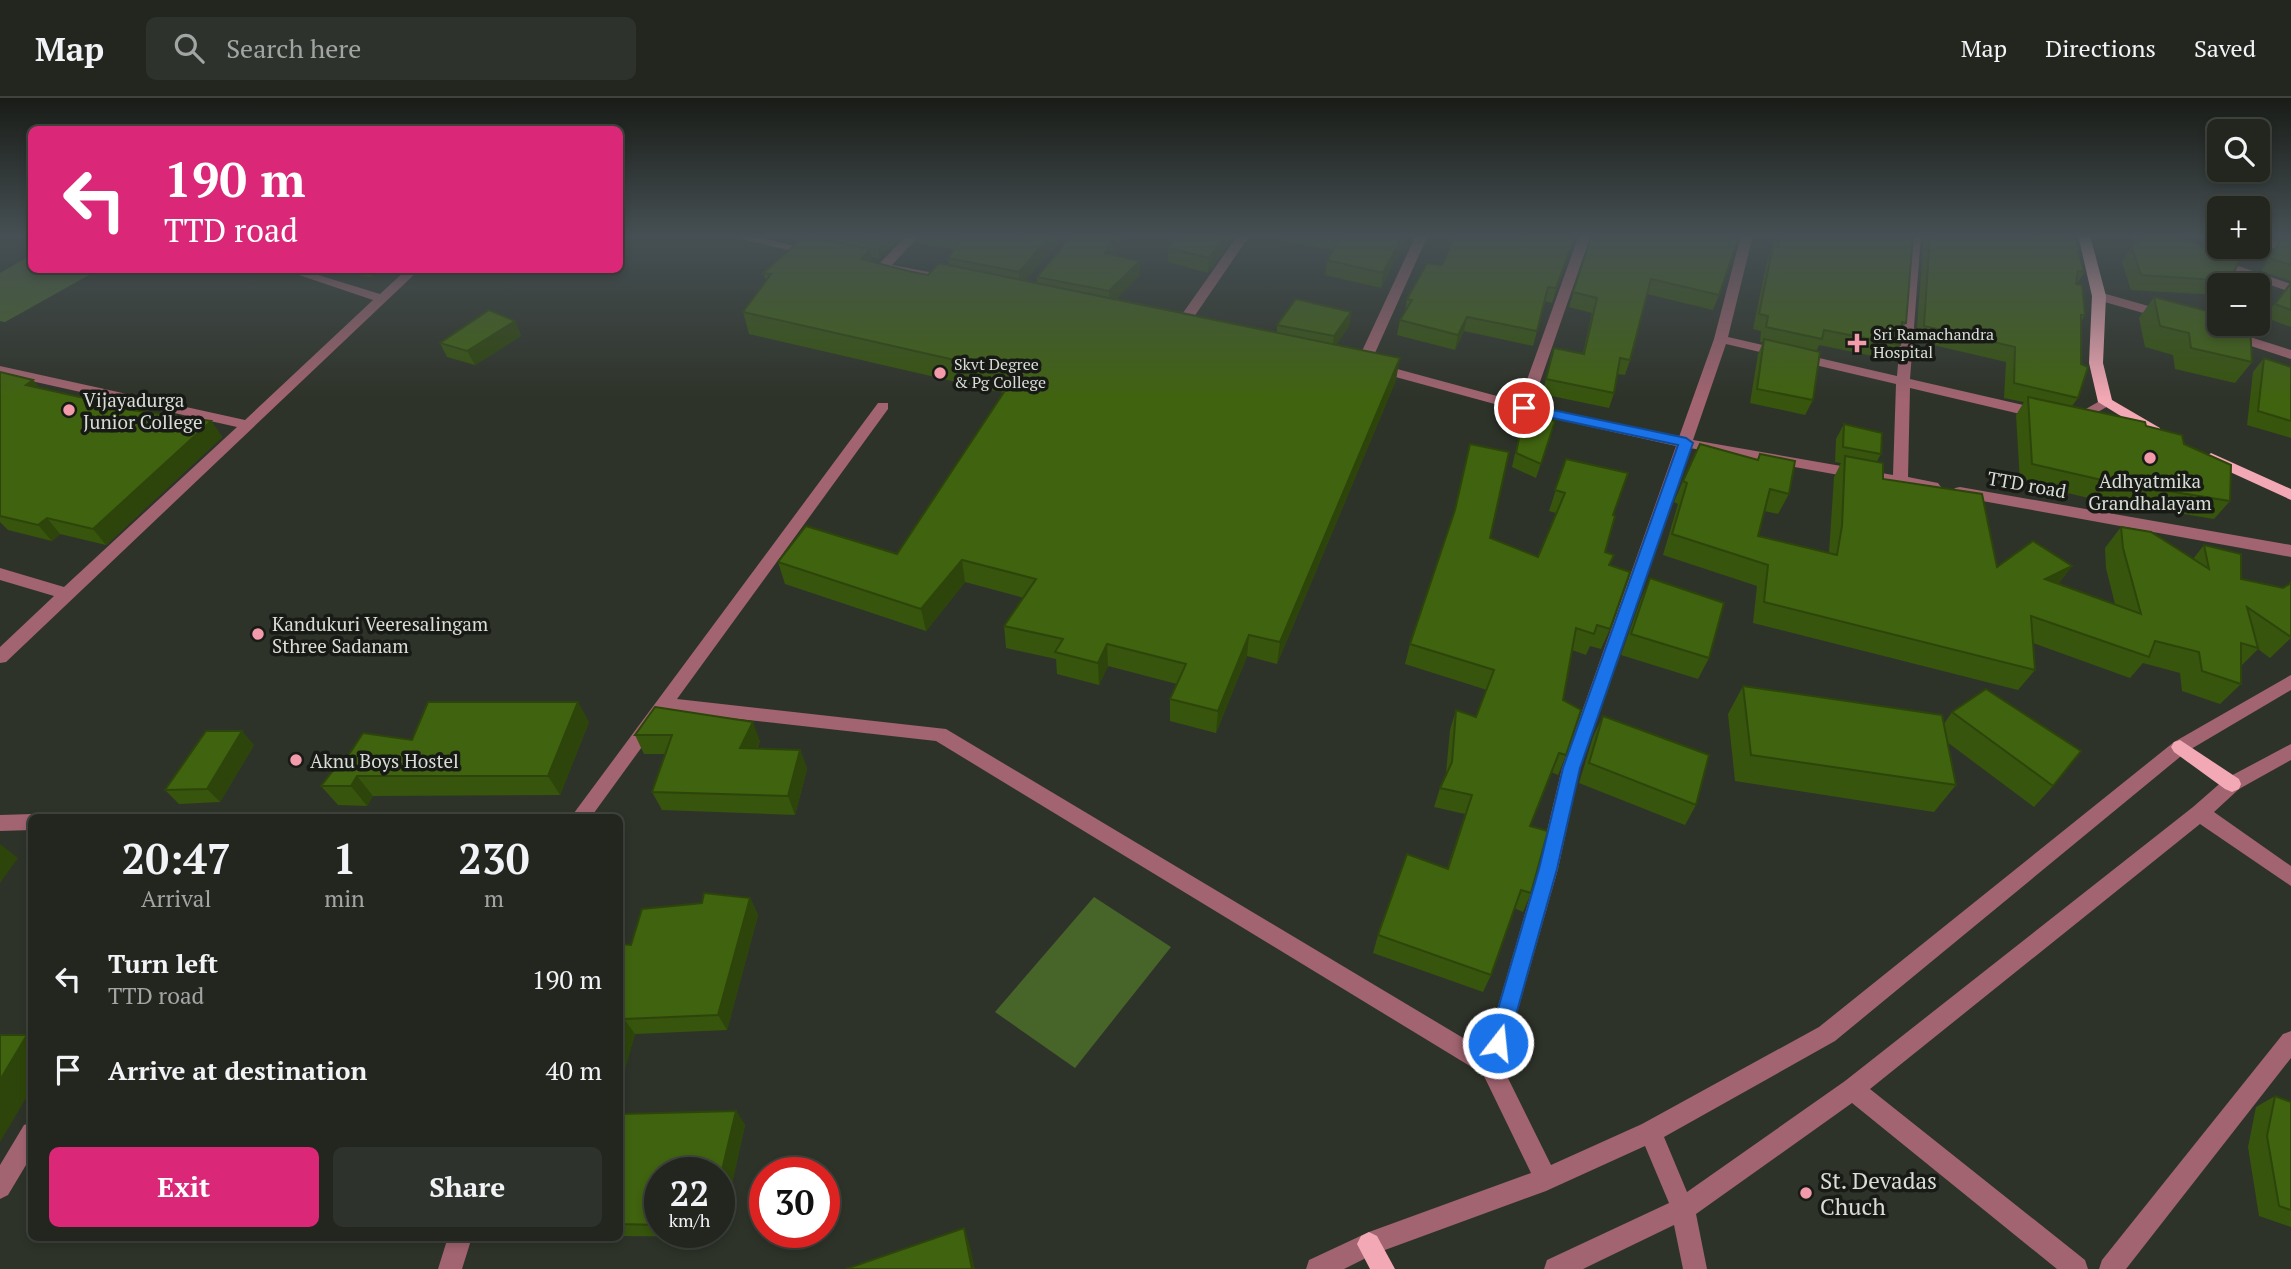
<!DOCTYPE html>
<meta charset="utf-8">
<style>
body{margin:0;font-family:"PT Serif",serif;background:#2e322c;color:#f1f3f6;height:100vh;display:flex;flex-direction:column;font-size:26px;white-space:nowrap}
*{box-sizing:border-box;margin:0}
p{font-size:23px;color:#a2a5a4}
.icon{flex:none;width:38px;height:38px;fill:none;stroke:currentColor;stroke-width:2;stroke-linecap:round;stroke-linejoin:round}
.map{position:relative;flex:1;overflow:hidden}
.details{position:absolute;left:28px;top:716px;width:595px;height:427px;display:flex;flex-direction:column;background:#22261f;border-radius:10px;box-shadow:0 4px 10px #0003,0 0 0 2px #3f433d}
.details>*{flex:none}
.guide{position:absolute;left:28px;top:28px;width:595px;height:147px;border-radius:10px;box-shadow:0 4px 10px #0003,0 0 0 2px #3f433d;background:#db2777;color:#fff;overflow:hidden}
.buttons{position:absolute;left:2207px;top:21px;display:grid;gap:14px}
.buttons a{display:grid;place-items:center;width:63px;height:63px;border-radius:10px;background:#22261f;box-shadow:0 4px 10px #0003,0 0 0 2px #3f433d;font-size:35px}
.speed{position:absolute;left:644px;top:1059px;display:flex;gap:14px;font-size:35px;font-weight:700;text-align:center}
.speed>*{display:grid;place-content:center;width:91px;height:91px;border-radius:50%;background:#22261f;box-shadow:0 4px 10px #0003,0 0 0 2px #3f433d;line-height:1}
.speed small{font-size:18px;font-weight:400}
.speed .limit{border:10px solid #d22;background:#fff;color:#111}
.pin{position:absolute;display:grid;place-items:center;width:60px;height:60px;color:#fff;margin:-30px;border:4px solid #fff;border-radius:50%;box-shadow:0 2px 7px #0007}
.me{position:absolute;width:77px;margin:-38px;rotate:16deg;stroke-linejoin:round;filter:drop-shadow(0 0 5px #0008)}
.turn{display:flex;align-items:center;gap:24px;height:147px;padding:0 21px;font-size:32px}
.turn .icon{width:91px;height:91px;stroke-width:2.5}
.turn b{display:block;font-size:49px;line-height:60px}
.eta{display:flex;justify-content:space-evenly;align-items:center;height:119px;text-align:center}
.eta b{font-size:42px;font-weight:800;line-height:49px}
.primary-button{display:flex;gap:14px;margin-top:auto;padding:14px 21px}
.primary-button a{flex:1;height:80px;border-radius:10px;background:#db2777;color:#fff;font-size:28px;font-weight:800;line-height:80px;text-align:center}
.primary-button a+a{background:#2e322c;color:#f1f3f6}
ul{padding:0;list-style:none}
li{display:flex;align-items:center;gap:21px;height:91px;padding:0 21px}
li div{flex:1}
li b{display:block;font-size:26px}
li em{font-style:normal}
header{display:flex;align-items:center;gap:42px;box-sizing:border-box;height:98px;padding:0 35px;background:#22261f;border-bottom:2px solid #3f433d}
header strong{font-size:33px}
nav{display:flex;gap:38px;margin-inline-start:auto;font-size:24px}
.search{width:490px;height:63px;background:#2e322c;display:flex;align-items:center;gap:18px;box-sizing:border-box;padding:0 24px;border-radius:10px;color:#a2a5a4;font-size:26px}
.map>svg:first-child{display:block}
.green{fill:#476429}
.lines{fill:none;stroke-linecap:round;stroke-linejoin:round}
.minor{fill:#a16470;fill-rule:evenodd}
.major{fill:#f3a8b5;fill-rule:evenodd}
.wall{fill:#37550d;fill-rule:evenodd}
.shaded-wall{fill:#2d450a}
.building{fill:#40630f;stroke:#2d450a;stroke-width:2}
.route{fill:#1a73e8;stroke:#114b97;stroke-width:2}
.poi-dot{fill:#f39aab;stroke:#171a15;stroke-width:2.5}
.labels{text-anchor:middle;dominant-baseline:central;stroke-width:7;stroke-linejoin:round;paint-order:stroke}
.far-poi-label{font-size:16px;fill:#d9ddd7;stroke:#171a15;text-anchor:start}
.poi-label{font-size:19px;fill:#d9ddd7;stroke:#171a15;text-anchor:start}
.street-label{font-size:19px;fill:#d9ddd7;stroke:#171a15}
.near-poi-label{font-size:23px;fill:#d9ddd7;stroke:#171a15;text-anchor:start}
</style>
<header>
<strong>Map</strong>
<div class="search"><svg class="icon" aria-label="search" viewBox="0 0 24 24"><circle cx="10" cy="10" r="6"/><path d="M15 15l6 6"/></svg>Search here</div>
<nav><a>Map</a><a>Directions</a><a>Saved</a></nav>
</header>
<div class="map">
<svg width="2291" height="1171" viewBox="0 0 2291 1171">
<rect width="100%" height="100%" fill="#2e3329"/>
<!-- green -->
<g class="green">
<path d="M31,157l1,15h66l-93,52 -5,-1v-48z"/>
<path d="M1094,799l77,50 -96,121 -80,-56z"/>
</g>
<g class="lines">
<!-- minor -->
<g class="minor">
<path d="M725,137h24l70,17 -6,4z"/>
<path d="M907,137h13l-28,30 63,12v6l-76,-13v-6z"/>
<path d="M1238,137h12l-65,95h-10l-2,-3z"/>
<path d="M1416,137h12l-58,129 -7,4 -5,-1 -2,-3z"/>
<path d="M1579,137h12l-59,170 147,32 35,-98 27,-104h12l-25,102 169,39 12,-141h12l-11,144 131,30 7,5 -7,5 -131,-31 -2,89 30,6 3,4 -8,5 -243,-44 -110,320 -22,101 -56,197 49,99 91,-41 177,-97 355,-285 117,-67v15l-105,62 -351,289 -171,96 23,55 158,-111 348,-274 32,-28 66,-35v16l-52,29 -25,23 77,54v20l-91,-62 -330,265 215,171 3,9h-31l-205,-166 -156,111 11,55h-24l-9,-44 -91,44h-39l3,-9 122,-57 -24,-57 -99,45 -172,63 -30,15h-38l3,-9 60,-28 162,-59 -48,-99 -547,-333 -268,-30 -77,106h-20l307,-414h10v6l-211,290 269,30 539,322 53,-182 24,-101 114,-322 -152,-34 -154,-42 -2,-3 7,-4 144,39zM1726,246l170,40 -3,91 -200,-35z"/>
<path d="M2125,137h18l21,9 -6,4z"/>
<path d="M2258,137l33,11v8l-33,-11z"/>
<path d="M2215,160l76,26v8l-80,-27v-6z"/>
<path d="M284,172h18l78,24 26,-24h13l-413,392 -6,1v-16l54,-51 -54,-16v-12l64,19 173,-160 -237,-53v-8l245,54 128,-120z"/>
<path d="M2099,194l74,21 2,3 -7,4 -74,-21 -2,-3z"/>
<path d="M2228,232l63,20v9l-68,-22v-6z"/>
<path d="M2105,300l7,4 -2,3 -33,19 -5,2 -7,-5z"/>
<path d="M1960,389l331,58v12l-336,-61 -3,-4 3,-4z"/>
<path d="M32,716l7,3h-7v13l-32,1v-16z"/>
<path d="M2291,933v27l-165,211h-27l3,-9 181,-226z"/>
<path d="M32,1024v33l-24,40 -8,4v-34l24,-40z"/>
<path d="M448,1139h24l-10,32h-24z"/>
</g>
<!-- major -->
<g class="major">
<path d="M2078,137h12l16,61 -3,67 9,37 48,28v6h-10l-52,-32 -9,-39 3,-67z"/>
<path d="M2211,355l80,36v11l-85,-39 -2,-3z"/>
<path d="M2180,642l59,39 2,5 -2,5 -7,3 -7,-3 -51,-37 -3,-5 3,-5z"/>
<path d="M1369,1134l8,4 18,33h-25l-13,-25 4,-8z"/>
</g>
</g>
<!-- wall -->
<g class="wall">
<path d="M776,137h127l-23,24 -8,-2 1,5 55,13 21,-10 -1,-7 5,-9 -37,-6 -2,-8h151l-40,46 12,2v-6l87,-42 -11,20 27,6v14l-24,24 161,34v-8l74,-13 -2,14 -13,19 60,35 -119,284 -30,-8 -31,77 -46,-12v-22l7,-15 -69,-18 -9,19 -42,-11 -1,-15 -50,-11 -2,-22 20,-28 -59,-16 -39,49 -141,-47 -7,-22 119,-8 107,-161 -255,-59 -6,-22 23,-31 -3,-8 38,-33 -25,-4z"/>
<path d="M1160,137h73l-1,3 -24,35 -40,-11v-14l6,-10z"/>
<path d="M1283,137h125l-27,53 -56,-13 2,-15 5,-10 -50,-9z"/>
<path d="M1455,137h121l-24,68 -7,-2 -12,45 -69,-15 -9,19 -58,-15 3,-15 5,-8 2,-13 35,-34z"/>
<path d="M1592,137l127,60 -6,15 -66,-16 -17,66 -5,15 -8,-1 -3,19 -5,15 -67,-14 12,-46 29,5 9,-40 -23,-6z"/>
<path d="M1776,137h137l-7,88 -5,8 -1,14 -8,15 -73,-15 -3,7 -3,48 -8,15 -55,-12 8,-49 5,-12h-3l1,-11 -8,-2 14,-68 6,-15h1z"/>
<path d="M1924,137h150l10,37 -7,12 8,31 -4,7 -3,76 -6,8 74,20 38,18 46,57 -16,18 -121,-20 -73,-17 -4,-67 8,-13 -20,-4 2,-36 -90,-21z"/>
<path d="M2139,137h46l-3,5 48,41 -4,4h-7v10l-88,-5 -9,-28z"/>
<path d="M2274,137h17v46l-30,-10 12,-20 9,-12z"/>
<path d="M335,172h50l-13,8z"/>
<path d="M2291,185v44l-27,-10z"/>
<path d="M2154,199l98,65 -17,21 -60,-14 -2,-14 -28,-8 -6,-29z"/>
<path d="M515,223l6,15 -46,29 -28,-8 -7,-14z"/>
<path d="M2264,260l27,9v71l-44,-13 6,-53z"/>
<path d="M0,274l33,8 7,9 48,10 48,1 9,12 66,9 11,16 -116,108 -46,-11 -8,7 -44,-11 -8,-8z"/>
<path d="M1524,315l31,8 -19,57 -24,-11z"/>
<path d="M1844,326l37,30 -4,7 6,18 114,88 75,-1 -14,18 57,20 -9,-36 -1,-20 16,-21 72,32 11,-14 37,34 42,9 8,-5v55l-21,20 -12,-9 -17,17v18l-21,20 -38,-13 -2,-18 -37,-10 -13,15 -97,-35 2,27 -17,20 -265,-67 4,-37 -94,-31 15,-51 -4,-2 9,-21 74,-21 3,-6 29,40 -11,20 -14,-3 -6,25 71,17 5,-76 7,-14 -6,-1 1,-23z"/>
<path d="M1566,361l47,56 -8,37 5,14v63l-9,20 -11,-3 -4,9 -14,-5 -9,50 3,55 -8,20 -7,-3 -21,54 1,67 -8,19 -9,-4 -23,67 -8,17 -110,-39 5,-18 69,-66 18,-55 -31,-7 6,-19 6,-15 4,-43 6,-20 20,7 11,-27 -82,-26 5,-20 80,-106 48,19 18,-44 -7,-2z"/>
<path d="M1650,480l59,80 -11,21 -77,-24 20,-56z"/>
<path d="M1743,588l201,38 8,-12 101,74 -19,21 -87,-65 9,43 -22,27 -199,-31 -7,-67z"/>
<path d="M655,609l105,34 -3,8 43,1 7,19 -12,46 -133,-5 -10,-18 13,-38h-21l-9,-19z"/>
<path d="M1603,618l93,89 -11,20 -106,-42 14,-46z"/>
<path d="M589,624l-29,73 -187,1 -6,10 -29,-1 -17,-19 25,-27 66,-19z"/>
<path d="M254,647l-34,57 -41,2 -14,-14z"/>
<path d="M750,800l8,17 -31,115 -92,4 -15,51v-138l11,-2z"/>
<path d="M2275,998l16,6v125l-32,-11 -11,-69 8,-40z"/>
<path d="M736,1013l9,14 -25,112 -100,-1v-122zM660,1074l59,60h-59z"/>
</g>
<!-- shaded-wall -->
<g class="shaded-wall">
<path d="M887,137h16l-23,24 -2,-14z"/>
<path d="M1051,137h14l-45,52 -1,-15z"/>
<path d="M1115,137h9l-19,33v-15z"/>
<path d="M1225,137h8l-1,3 -24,35 1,-15z"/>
<path d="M1403,137h5l-27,53 2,-15z"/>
<path d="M1575,137h1l-24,68 4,-15z"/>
<path d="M870,151l4,22 -13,-12z"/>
<path d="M1140,163v14l-30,31 -1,-15z"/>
<path d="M367,172h18l-13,8z"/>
<path d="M1351,214l-2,14 -17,25 2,-15z"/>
<path d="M1467,219l-3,14 -9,19 3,-15z"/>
<path d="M515,223l6,15 -46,29 -8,-14z"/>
<path d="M1400,260l-4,22 -119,284 3,-22z"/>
<path d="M33,282l13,16 -20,-11z"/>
<path d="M136,302l12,15 -24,-6z"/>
<path d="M211,323l11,16 -116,108 -13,-16z"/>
<path d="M47,420l13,16 -8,7 -14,-16z"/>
<path d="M962,462l3,22 -39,49 -5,-22z"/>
<path d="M2072,468l-16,20 -11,-7z"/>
<path d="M1249,537l-2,21 -31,77 2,-22z"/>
<path d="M1107,546l1,22 -9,19 -1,-22z"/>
<path d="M578,604l11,20 -29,73 -12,-19z"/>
<path d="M753,624l7,19 -13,26 -7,-19z"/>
<path d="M242,633l12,14 -34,57 -13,-13z"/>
<path d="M800,652l7,19 -12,46 -7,-19z"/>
<path d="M357,678l16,20 -6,10 -16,-20z"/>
<path d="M0,746l18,14 -18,25z"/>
<path d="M750,800l8,17 -31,115 -9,-15z"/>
<path d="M624,921l11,15 -15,51v-52z"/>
<path d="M27,937l5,3v50l-32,54v-62z"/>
<path d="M736,1013l9,14 -25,112 -5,-5h4v-49z"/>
<path d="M964,1130l6,18 5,23h-3z"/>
</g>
<!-- building -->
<g class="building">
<path d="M830,137h57l-9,10z"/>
<path d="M953,137h98l-32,37 -71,-14 14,-22z"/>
<path d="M1072,137h43l-10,18 35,8 -31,30 -72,-14z"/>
<path d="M1176,137h49l-16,23 -41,-10z"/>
<path d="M1330,137h73l-20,38 -56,-13 13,-23z"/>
<path d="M1455,137h120l-19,53 -8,-1 -11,44 -70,-14 -9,18 -58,-15 12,-20 -5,-1 20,-36 15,2z"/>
<path d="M1592,137h141v3l5,1 -19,56 -68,-16 -21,81 -10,-2 -6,35 -68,-14 8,-31 30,6 13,-56 -24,-6z"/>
<path d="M1780,137h133l-7,88 -4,-1 -2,23 -76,-15 -2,9 -56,-12 2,-11 -9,-2 14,-68 5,1z"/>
<path d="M1930,137h144l10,37 -6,-1 -2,13 6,1 3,30h-4v49l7,3 -10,31 -64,-15 1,-36 -91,-21z"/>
<path d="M2140,137h29l71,24 -10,22 -89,-6 -9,-27z"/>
<path d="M805,138l65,13 -9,10 51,13 16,3 11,-12 461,95 -120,284 -31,-7 -31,76 -48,-12 16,-35 -79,-20 -9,19 -43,-11 8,-13 -59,-13 32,-47 -74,-19 -41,49 -143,-47 28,-36 91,28 119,-180 -273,-62 28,-38 -8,-1z"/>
<path d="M2282,140l9,3v24l-21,-7z"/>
<path d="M2291,185v27l-16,-6z"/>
<path d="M2154,199l65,17v10h31l2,38 -61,-14 -2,-15 -29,-7z"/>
<path d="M1296,201l55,13 -17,24 -57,-11z"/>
<path d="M489,212l26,11 -48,30 -27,-8z"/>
<path d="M1764,241l56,13 -7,48 -56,-11z"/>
<path d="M2264,260l27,9v54l-33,-10z"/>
<path d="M0,274l33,8 -7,5 62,14 3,-3 45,4 -12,9 87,12 -118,108 -46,-11 -9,7 -38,-9z"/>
<path d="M2028,299l117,25 1,4 36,9 2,9 47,21 -1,36 -124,-20 -74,-17z"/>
<path d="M1524,315l31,8 -14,43 -25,-11z"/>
<path d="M1844,326l38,9 -1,21 -38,-7z"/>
<path d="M1470,346l39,8 -19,86 48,19 27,-64 -10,-3 11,-31 62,14 -15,42 2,1 -10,36 9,3 -5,10 21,7 -20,57 -13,-4 -3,9 -18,-6 -13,72 18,10 -15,45 -7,-2 -29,73 18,5 -17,62 -10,-3 -30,85 -113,-40 29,-81 41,15 24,-74 -32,-7 12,-26 4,-52 20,7 18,-47 -84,-26 45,-134z"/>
<path d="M1700,346l58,16 2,-6 35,7 -6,33 -19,-5 -12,47 79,19 5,-29 3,-70 38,7v16l99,15 15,73 36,-26 39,25 -27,13 96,35 -18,-66 -2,-21 30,5 58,37 -5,-24 37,9v25l42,9 8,-5v54l-44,-30 11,41 -17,-5v41l-39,-13 -3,-19 -44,-11 -6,16 -118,-41 4,54 -271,-68 4,-37 -96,-31 15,-51 -4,-2z"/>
<path d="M1650,480l74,25 -15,55 -78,-24z"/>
<path d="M1743,588l199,29 14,70 -205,-30z"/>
<path d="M1986,591l95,62 -28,35 -101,-74z"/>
<path d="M428,604h150l-30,74h-191l-6,10h-30l21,-27h4l17,-26 49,7z"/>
<path d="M655,609l98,15 -13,26 60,2 -12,46 -136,-4 20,-57h-37z"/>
<path d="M1603,618l106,39 -13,50 -107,-42z"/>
<path d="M206,633h36l-35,58 -42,1z"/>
<path d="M704,795l46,5 -32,117 -94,4 -4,14v-86l1,-3 10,1 11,-36 60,-6z"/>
<path d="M0,937h27l-27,45z"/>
<path d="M2275,998l16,6v108l-12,-4 -12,-70z"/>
<path d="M736,1013l-17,72v-11h-59v53l-40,-1v-110z"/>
<path d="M964,1130l8,41h-126z"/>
</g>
<!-- sky -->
<linearGradient id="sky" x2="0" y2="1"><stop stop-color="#191c17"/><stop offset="0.46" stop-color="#465054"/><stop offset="1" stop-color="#465054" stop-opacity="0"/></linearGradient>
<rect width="2291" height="301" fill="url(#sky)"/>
<!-- route -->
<path class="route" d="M1524,306l162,34 7,5 -113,325 -23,101 -49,174 -3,6 -7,3 -7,-3 -3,-6 51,-174 24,-101 115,-323 -158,-34 -2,-3z"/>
<!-- markers -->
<g class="poi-dot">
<path d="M1853.5 234.5h7v7h7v7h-7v7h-7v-7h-7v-7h7z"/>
<circle cx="940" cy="275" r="7"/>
<circle cx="69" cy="312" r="7"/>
<circle cx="2150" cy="360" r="7"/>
<circle cx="258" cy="536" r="7"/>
<circle cx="296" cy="662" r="7"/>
<circle cx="1806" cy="1095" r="7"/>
</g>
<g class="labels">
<!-- far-poi labels -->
<g class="far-poi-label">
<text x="1873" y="236">Sri Ramachandra<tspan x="1873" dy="18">Hospital</tspan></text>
<text x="954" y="266">Skvt Degree<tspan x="954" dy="18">&amp; Pg College</tspan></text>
</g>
<!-- poi labels -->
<g class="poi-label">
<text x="83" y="301">Vijayadurga<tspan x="83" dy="22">Junior College</tspan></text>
<text x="2150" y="382" text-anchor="middle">Adhyatmika<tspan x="2150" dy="22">Grandhalayam</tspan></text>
<text x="272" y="525">Kandukuri Veeresalingam<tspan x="272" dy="22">Sthree Sadanam</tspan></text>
<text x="310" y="662">Aknu Boys Hostel</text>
</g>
<!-- street labels -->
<g class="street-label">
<text transform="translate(2027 386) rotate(10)">TTD road</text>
</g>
<!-- near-poi labels -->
<g class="near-poi-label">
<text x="1820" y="1082">St. Devadas<tspan x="1820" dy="26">Chuch</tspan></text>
</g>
</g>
</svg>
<div class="buttons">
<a><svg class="icon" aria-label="search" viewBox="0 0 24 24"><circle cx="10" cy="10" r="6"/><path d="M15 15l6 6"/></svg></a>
<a>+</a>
<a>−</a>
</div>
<div class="speed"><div>22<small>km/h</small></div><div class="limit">30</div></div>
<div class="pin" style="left:1524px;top:310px;background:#d93025"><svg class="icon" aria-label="arrive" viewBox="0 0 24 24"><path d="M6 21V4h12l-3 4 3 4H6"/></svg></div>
<svg class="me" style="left:1498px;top:945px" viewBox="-20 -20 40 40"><circle r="17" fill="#1a73e8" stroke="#fff" stroke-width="3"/><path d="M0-11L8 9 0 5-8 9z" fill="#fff"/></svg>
<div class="guide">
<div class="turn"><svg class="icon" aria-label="left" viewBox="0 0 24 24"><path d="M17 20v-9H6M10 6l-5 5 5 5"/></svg><div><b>190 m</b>TTD road</div></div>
</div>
<section class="details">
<div class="eta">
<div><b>20:47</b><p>Arrival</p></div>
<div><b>1</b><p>min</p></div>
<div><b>230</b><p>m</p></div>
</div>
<ul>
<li><svg class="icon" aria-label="left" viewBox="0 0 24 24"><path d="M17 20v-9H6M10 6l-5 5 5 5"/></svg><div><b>Turn left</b><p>TTD road</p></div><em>190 m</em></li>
<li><svg class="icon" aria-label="arrive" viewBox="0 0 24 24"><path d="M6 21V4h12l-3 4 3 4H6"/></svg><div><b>Arrive at destination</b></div><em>40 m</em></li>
</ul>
<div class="primary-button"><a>Exit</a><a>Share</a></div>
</section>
</div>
